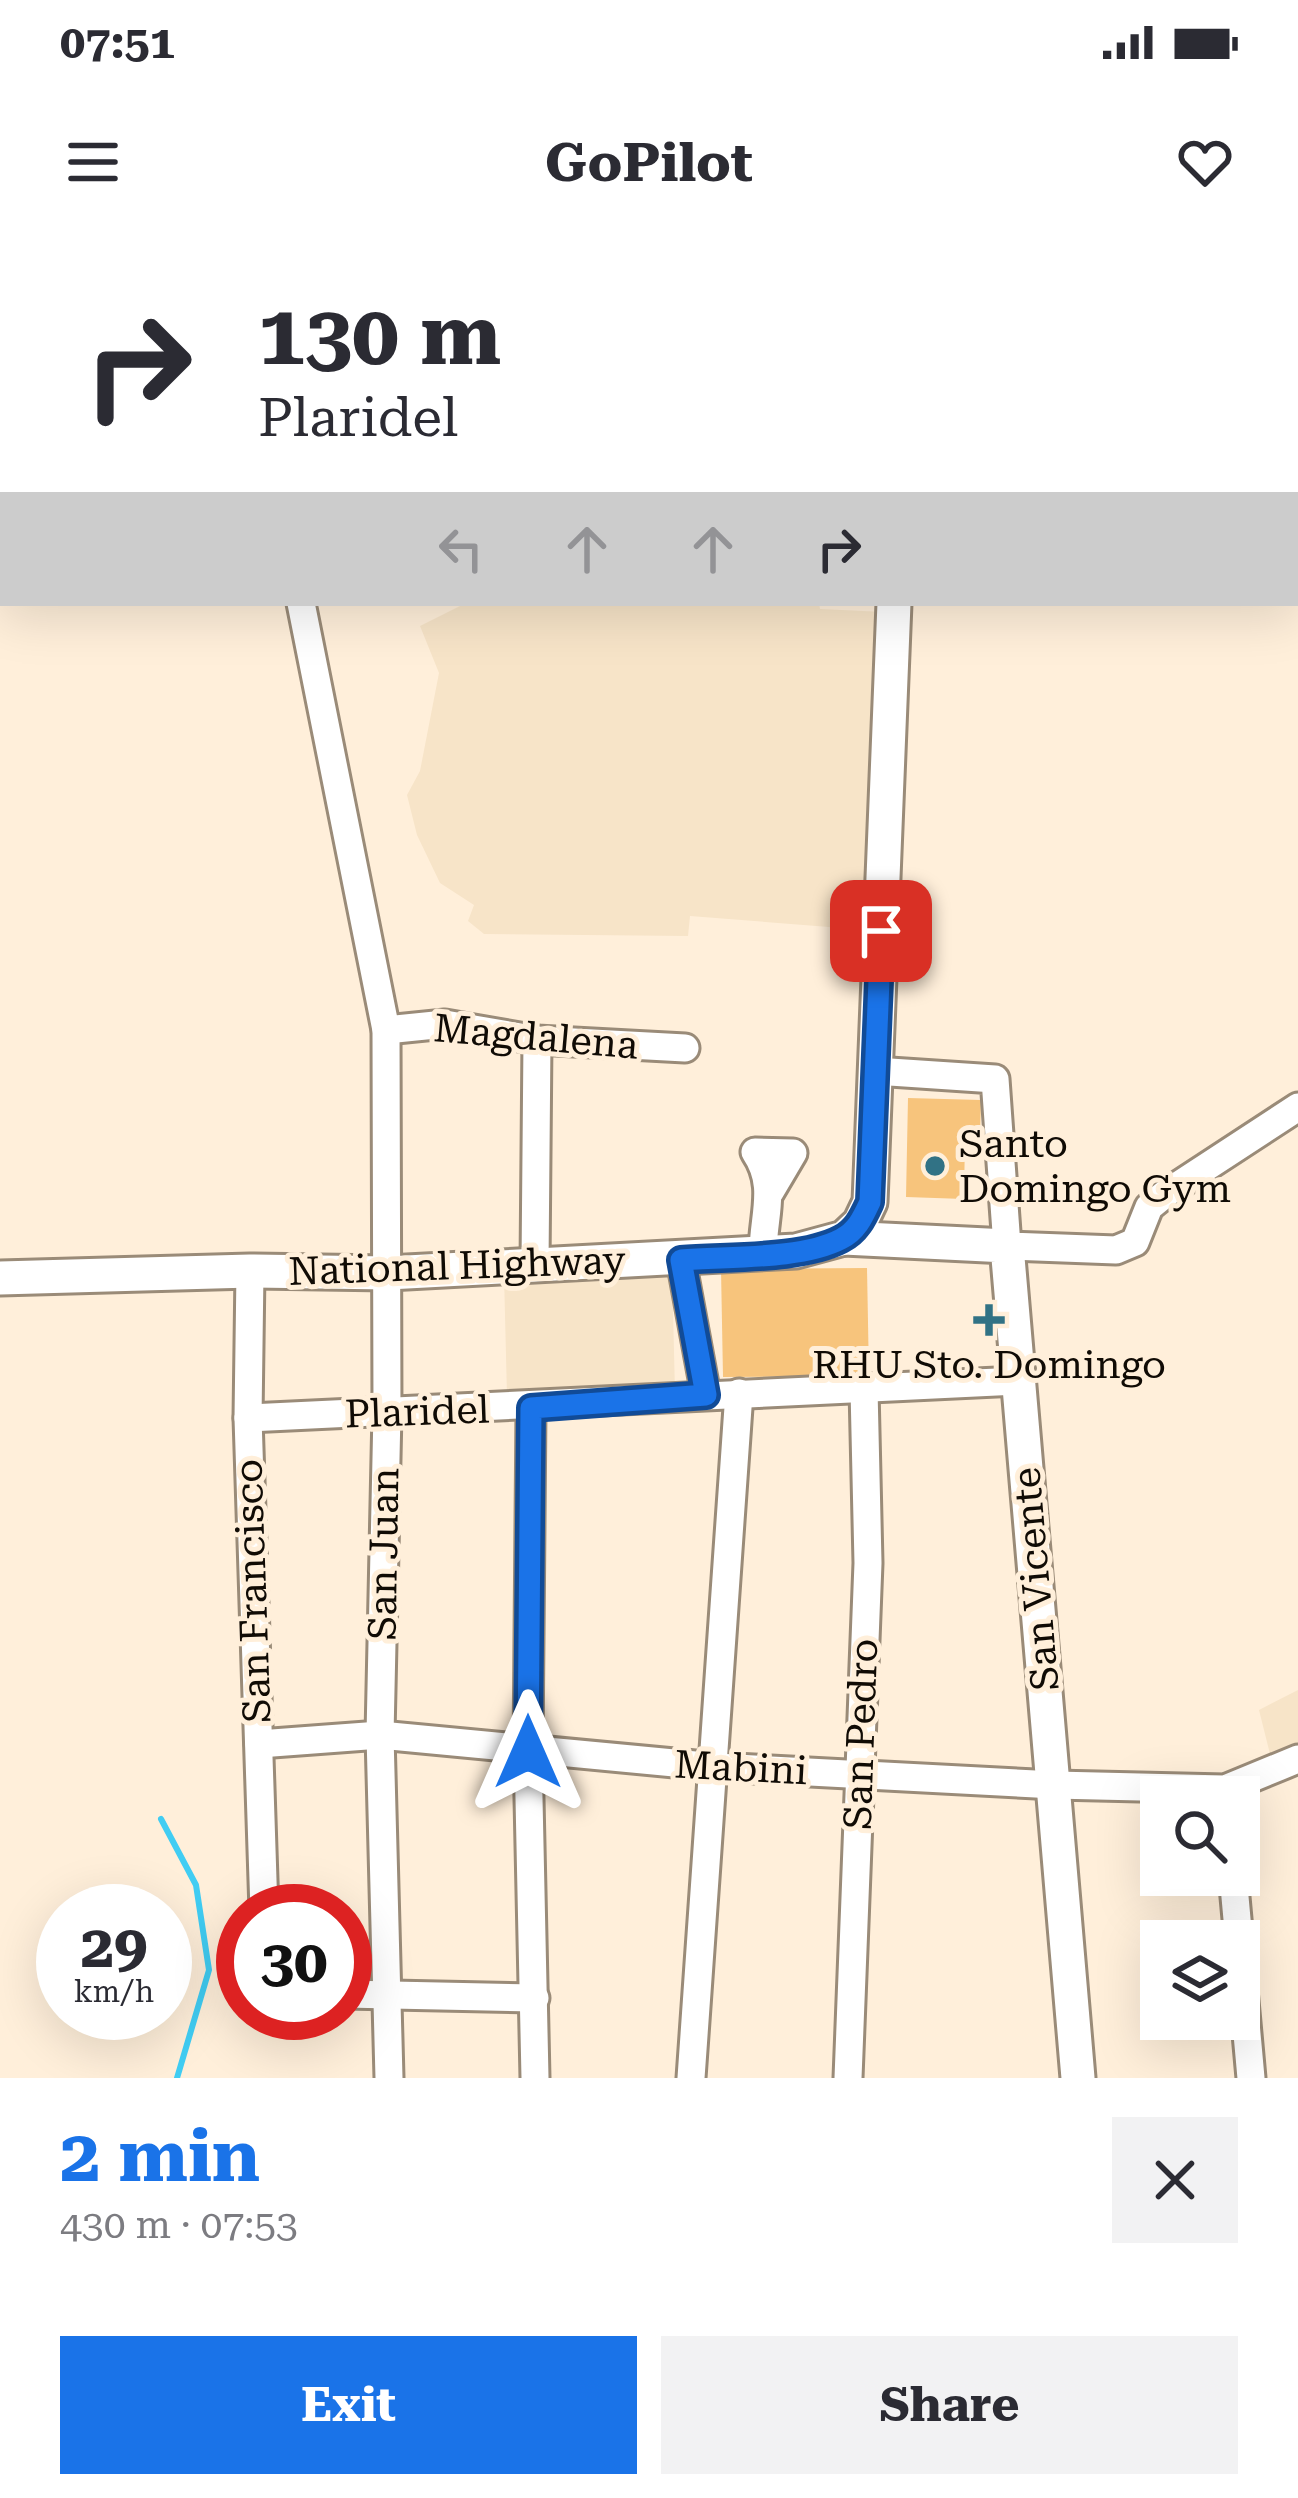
<!DOCTYPE html>
<meta charset="utf-8">
<style>
body{margin:0;font-family:"Roboto Serif",serif;background:#f2f2f3;color:#2b2b33;height:100vh;display:flex;flex-direction:column;font-size:45px;white-space:nowrap}
*{box-sizing:border-box;margin:0}
p{font-size:39px;color:#7c7c81}
.icon{flex:none;width:66px;height:66px;fill:none;stroke:currentColor;stroke-width:2;stroke-linecap:round;stroke-linejoin:round}
.map{position:relative;height:1838px;overflow:hidden}
.drawer{display:flex;flex-direction:column;background:#fff;flex:1}
.drawer>*{flex:none}
.top-card{position:absolute;left:0px;top:0px;width:1299px;height:366px;box-shadow:0 12px 48px #0002;background:#fff;color:#2b2b33;overflow:hidden}
.tools{position:absolute;left:1140px;top:1536px;display:grid;gap:24px}
.tools a{display:grid;place-items:center;width:120px;height:120px;border-radius:0px;background:#fff;box-shadow:0 12px 48px #0002;font-size:60px}
.speed{position:absolute;left:36px;top:1644px;display:flex;gap:24px;font-size:60px;font-weight:700;text-align:center}
.speed>*{display:grid;place-content:center;width:156px;height:156px;border-radius:50%;background:#fff;box-shadow:0 12px 48px #0002;line-height:1}
.speed small{font-size:30px;font-weight:400}
.speed .limit{border:18px solid #d22;background:#fff;color:#111}
.pin{position:absolute;display:grid;place-items:center;width:102px;height:102px;color:#fff;margin:-51px;border-radius:24px;box-shadow:0 6px 18px #0006}
.me{position:absolute;width:132px;margin:-66px;rotate:0deg;stroke-linejoin:round;filter:drop-shadow(0 0 9px #0008)}
.turn{display:flex;align-items:center;gap:42px;height:252px;padding:0 60px;font-size:54px}
.turn .icon{width:156px;height:156px;stroke-width:2.5}
.turn b{display:block;font-size:84px;line-height:102px}
.lanes{display:flex;align-items:center;height:114px;padding:0 60px;background:#0003;justify-content:center;gap:60px;direction:ltr}
.lanes .off{opacity:.35}
.round{display:grid;place-items:center;flex:none;width:126px;height:126px;border-radius:0px;background:#f2f2f3}
.summary{display:flex;align-items:center;justify-content:space-between;height:204px;padding:0 60px}
h1{font-size:72px;font-weight:700;line-height:90px;color:#1a73e8}
.primary-button{display:flex;gap:24px;margin-top:auto;padding:24px 60px}
.primary-button a{flex:1;height:138px;border-radius:0px;background:#1a73e8;color:#fff;font-size:48px;font-weight:700;line-height:138px;text-align:center}
.primary-button a+a{background:#f2f2f3;color:#2b2b33}
.status{display:flex;justify-content:space-between;align-items:center;height:84px;padding:0 60px;background:#fff;direction:ltr}
.status svg{height:33px;fill:currentColor}
header{display:flex;justify-content:space-between;align-items:center;height:156px;padding:0 60px;background:#fff;font-size:54px;font-weight:700}
.map>svg:first-child{display:block}
.built{fill:#f7e4c8}
.green{fill:#f7c47c}
.lines{fill:none;stroke-linecap:round;stroke-linejoin:round}
.stream{stroke:#41cdf3;stroke-width:6}
.minor-casing{stroke:#9a8b78;stroke-width:33}
.major-casing{stroke:#9a8b78;stroke-width:39}
.minor{stroke:#fff;stroke-width:27}
.major{stroke:#fff;stroke-width:33}
.route-casing{stroke:#114b97;stroke-width:30}
.route{stroke:#1a73e8;stroke-width:21}
.poi-dot{fill:#317285;stroke:#ffefda;stroke-width:4.5}
.labels{text-anchor:middle;dominant-baseline:central;stroke-width:10;stroke-linejoin:round;paint-order:stroke}
.street-label{font-size:39px;fill:#100b05;stroke:#ffefda}
.poi-label{font-size:39px;fill:#100b05;stroke:#ffefda;text-anchor:start}
</style>
<div class="status"><b>07:51</b><svg viewBox="0 0 49 12"><path d="M0 12V9h3v3zM5 12V6h3v6zM10 12V3h3v9zM15 12V0h3v12zM26 1h20v11H26zM47 4h2v5h-2z"/></svg></div>
<header><svg class="icon" aria-label="menu" viewBox="0 0 24 24"><path d="M4 6h16M4 12h16M4 18h16"/></svg>GoPilot<svg class="icon" aria-label="heart" viewBox="0 0 24 24"><path d="M12 20l-8-8c-3-5 5-10 8-4 3-6 11-1 8 4z"/></svg></header>
<div class="map">
<svg width="1298" height="1838" viewBox="0 0 1298 1838">
<rect width="100%" height="100%" fill="#ffefda"/>
<!-- built -->
<g class="built">
<path d="M466,363h353l1,6 64,3 -17,318 -177,-14 -2,20 -204,-2 -16,-13 6,-16 -34,-22 -23,-48 -10,-40 13,-24 19,-98 -19,-47z"/>
<path d="M672,1031l3,121 -168,4 -3,-121z"/>
<path d="M1298,1450v75l-22,13 -17,-68z"/>
</g>
<!-- green -->
<g class="green">
<path d="M908,858l73,2 -1,34 -15,1 -1,64 -58,-2z"/>
<path d="M867,1028l2,108 -146,1 -2,-108z"/>
</g>
<g class="lines">
<!-- stream -->
<path class="stream" d="M161,1579l35,66 13,85 -32,108"/>
<!-- minor casing -->
<g class="minor-casing">
<g id="minor">
<path d="M226,0l1,3"/>
<path d="M1296,286h2"/>
<path d="M301,363l85,427 1,382 -7,323 9,343"/>
<path d="M386,790l59,-6 92,16 148,8"/>
<path d="M875,831l120,8 12,167 109,4 19,-8 14,-35 16,-13 133,-87"/>
<path d="M763,1013c0,-38 15,-67 -8,-101l38,1 -23,39"/>
<path d="M681,1020l25,135"/>
<path d="M535,1024l2,-224"/>
<path d="M250,1031l-2,147 16,493"/>
<path d="M531,1168l-3,344 7,326"/>
<path d="M248,1178c256,-12 513,-23 770,-37"/>
<path d="M259,1504l121,-9 336,32 339,18 170,4 73,-30"/>
<path d="M1233,1635l6,66"/>
<path d="M1239,1705l12,133"/>
<path d="M345,1754l190,4"/>
<path d="M691,1838l48,-685"/>
<path d="M848,1838l20,-515 -4,-174"/>
</g>
</g>
<!-- major casing -->
<g class="major-casing">
<g id="major">
<path d="M918,3v-3"/>
<path d="M844,998l163,8 71,832"/>
<path d="M0,1038l250,-7 138,2 408,-22 48,-13 16,-15 10,-21 24,-599"/>
</g>
</g>
<!-- minor -->
<use href="#minor" class="minor"/>
<!-- major -->
<use href="#major" class="major"/>
</g>
<g class="lines">
<!-- route casing -->
<g class="route-casing">
<path id="route" d="M528,1512l3,-344 175,-13 -25,-135c46,-4 120,0 160,-21 16,-8 22,-22 29,-37l11,-271"/>
</g>
<!-- route -->
<use href="#route" class="route"/>
</g>
<!-- markers -->
<g class="poi-dot">
<circle cx="935" cy="926" r="12"/>
<path d="M983 1062h12v12h12v12h-12v12h-12v-12h-12v-12h12z"/>
</g>
<g class="labels">
<!-- street labels -->
<g class="street-label">
<text transform="translate(536 797) rotate(5)">Magdalena</text>
<text transform="translate(457 1026) rotate(-2)">National Highway</text>
<text transform="translate(417 1172) rotate(-2)">Plaridel</text>
<text transform="translate(384 1314) rotate(-89)">San Juan</text>
<text transform="translate(1036 1339) rotate(-95)">San Vicente</text>
<text transform="translate(253 1351) rotate(-92)">San Francisco</text>
<text transform="translate(861 1494) rotate(-88)">San Pedro</text>
<text transform="translate(741 1528) rotate(3)">Mabini</text>
</g>
<!-- poi labels -->
<g class="poi-label">
<text x="959" y="904">Santo<tspan x="959" dy="45">Domingo Gym</tspan></text>
<text x="989" y="1125" text-anchor="middle">RHU Sto. Domingo</text>
</g>
</g>
</svg>
<div class="tools">
<a><svg class="icon" aria-label="search" viewBox="0 0 24 24"><circle cx="10" cy="10" r="6"/><path d="M15 15l6 6"/></svg></a>
<a><svg class="icon" aria-label="layers" viewBox="0 0 24 24"><path d="M12 4l9 5-9 5-9-5zM3 14l9 5 9-5"/></svg></a>
</div>
<div class="speed"><div>29<small>km/h</small></div><div class="limit">30</div></div>
<div class="pin" style="left:881px;top:691px;background:#d93025"><svg class="icon" aria-label="arrive" viewBox="0 0 24 24"><path d="M6 21V4h12l-3 4 3 4H6"/></svg></div>
<svg class="me" style="left:528px;top:1512px" viewBox="-20 -20 40 40"><path d="M0-17L14 15 0 8-14 15z" fill="#1a73e8" stroke="#fff" stroke-width="4"/></svg>
<div class="top-card">
<div class="turn"><svg class="icon" aria-label="right" viewBox="0 0 24 24"><path d="M7 20v-9h11M14 6l5 5-5 5"/></svg><div><b>130 m</b>Plaridel</div></div>
<div class="lanes"><svg class="icon off" aria-label="left" viewBox="0 0 24 24"><path d="M17 20v-9H6M10 6l-5 5 5 5"/></svg><svg class="icon off" aria-label="ahead" viewBox="0 0 24 24"><path d="M12 20V5M6 11l6-6 6 6"/></svg><svg class="icon off" aria-label="ahead" viewBox="0 0 24 24"><path d="M12 20V5M6 11l6-6 6 6"/></svg><svg class="icon" aria-label="right" viewBox="0 0 24 24"><path d="M7 20v-9h11M14 6l5 5-5 5"/></svg></div>
</div>
</div>
<section class="drawer">
<div class="summary"><div><h1>2 min</h1><p>430 m · 07:53</p></div><a class="round"><svg class="icon" aria-label="close" viewBox="0 0 24 24"><path d="M6 6l12 12M18 6L6 18"/></svg></a></div>
<div class="primary-button"><a>Exit</a><a>Share</a></div>
</section>
